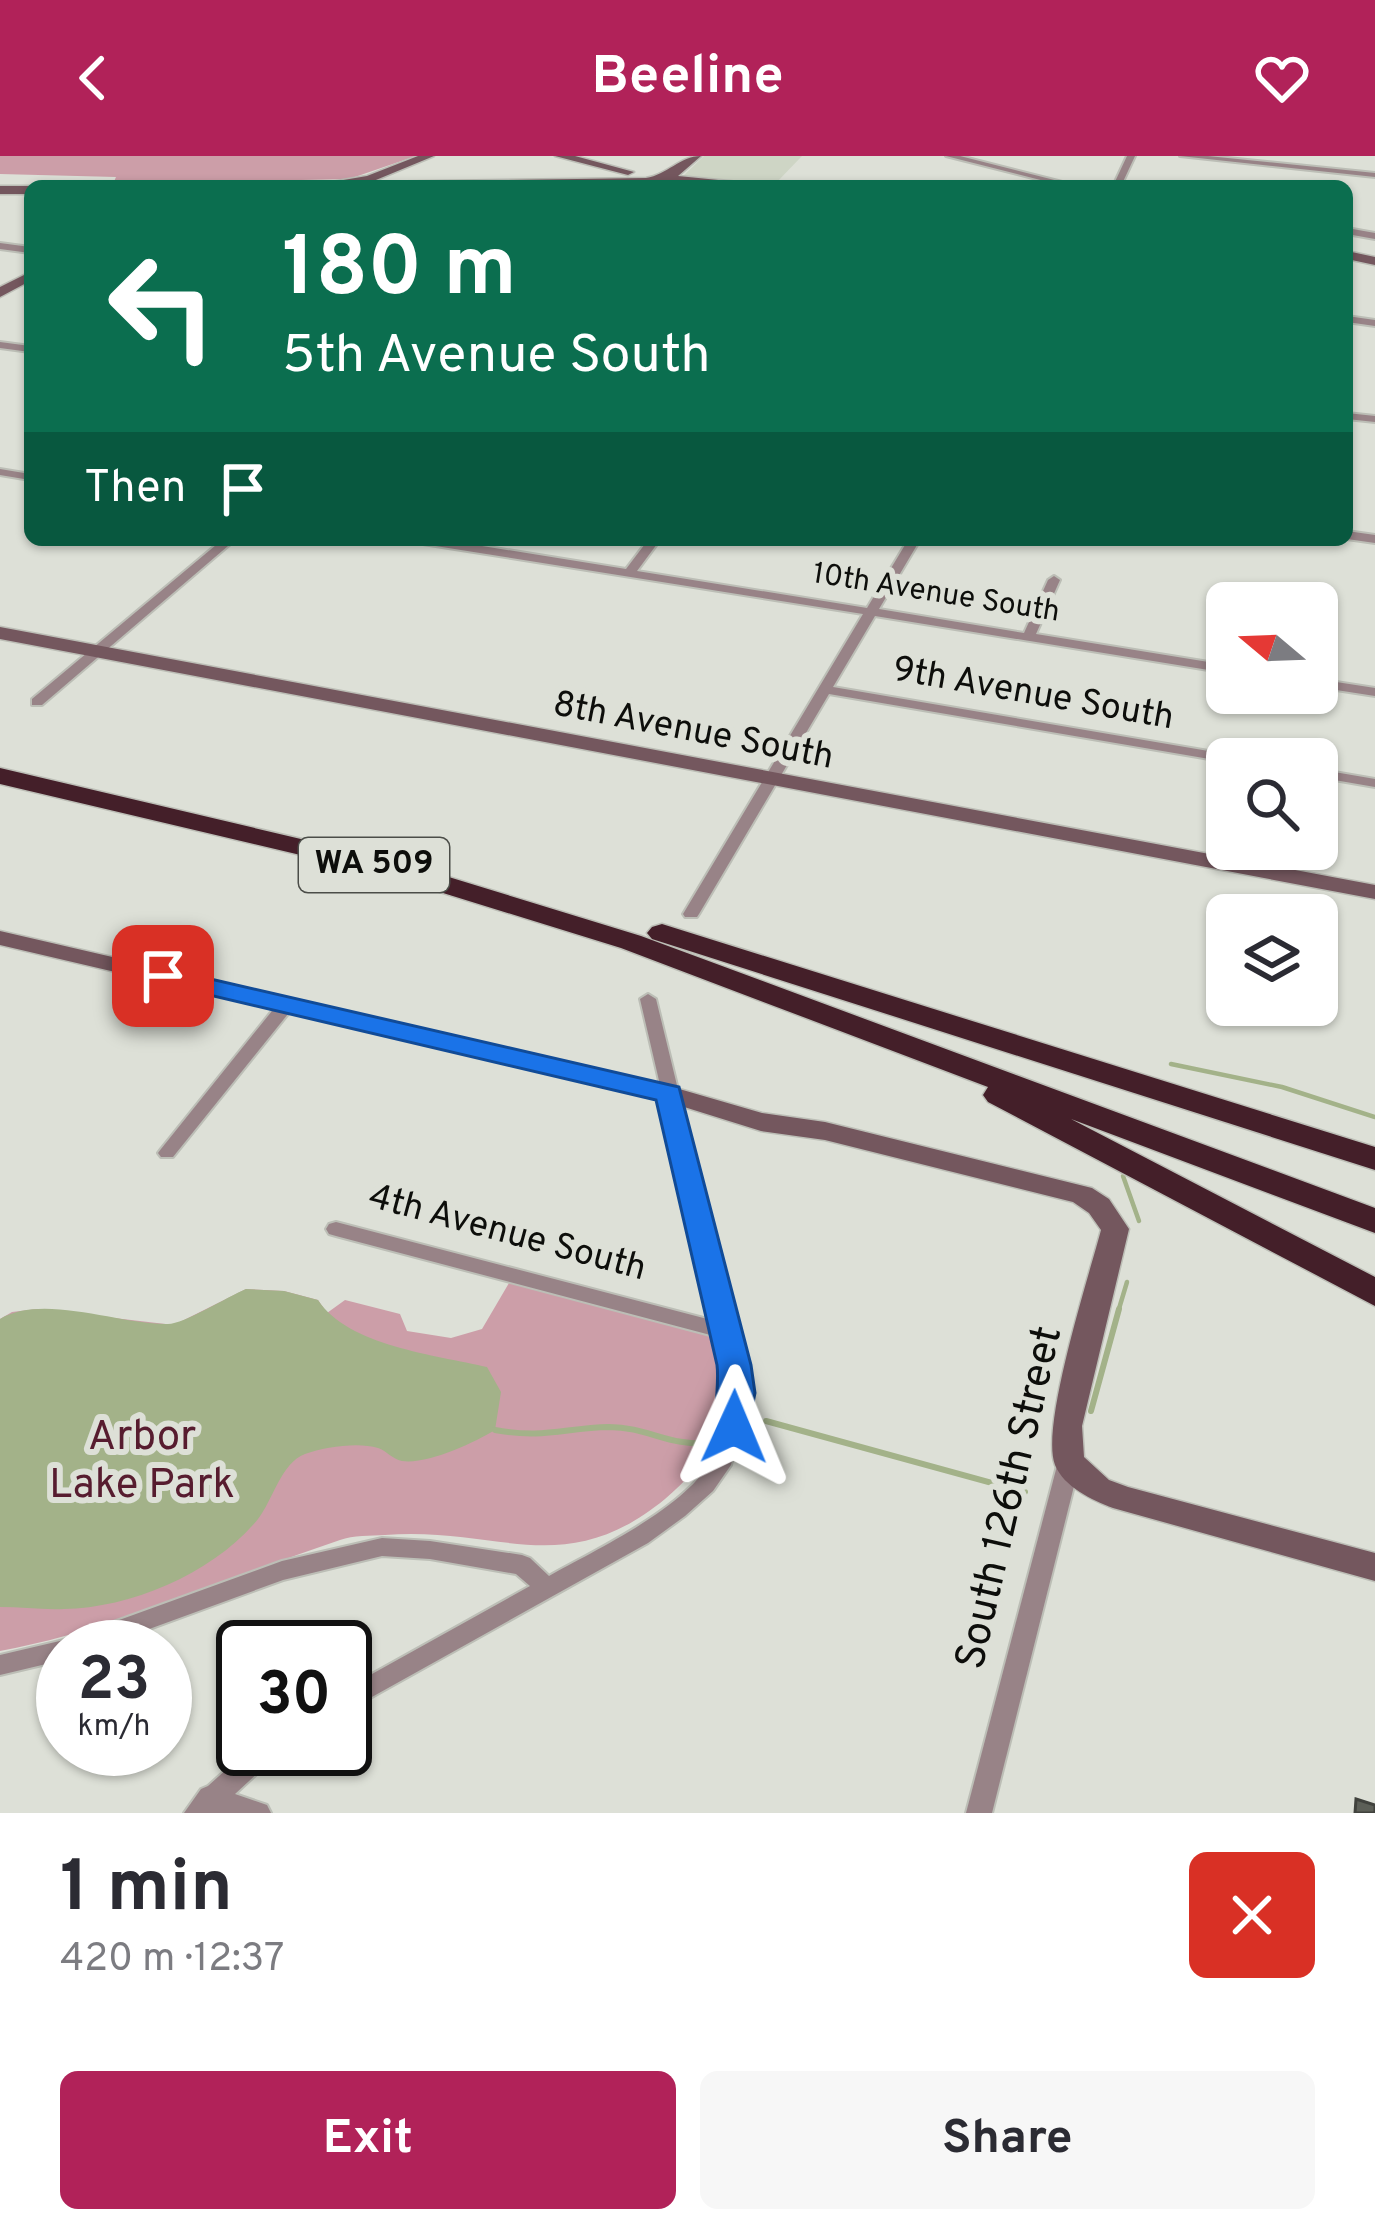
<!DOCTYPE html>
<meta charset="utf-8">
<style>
body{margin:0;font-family:Overpass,sans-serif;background:#f7f7f7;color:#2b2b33;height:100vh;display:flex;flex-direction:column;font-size:45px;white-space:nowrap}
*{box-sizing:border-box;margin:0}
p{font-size:39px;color:#7c7c81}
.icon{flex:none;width:66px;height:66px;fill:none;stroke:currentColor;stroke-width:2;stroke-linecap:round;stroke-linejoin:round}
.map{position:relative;height:1657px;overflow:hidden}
.drawer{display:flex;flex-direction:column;background:#fff;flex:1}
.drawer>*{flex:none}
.banner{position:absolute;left:24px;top:24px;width:1329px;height:366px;border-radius:18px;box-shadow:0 3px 9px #0004;background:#0b6e4f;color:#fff;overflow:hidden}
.needle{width:78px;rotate:289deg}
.fabs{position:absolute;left:1206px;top:426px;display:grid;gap:24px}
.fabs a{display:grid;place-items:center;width:132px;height:132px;border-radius:18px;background:#fff;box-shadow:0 3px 9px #0004;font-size:60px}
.speed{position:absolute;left:36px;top:1464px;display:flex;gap:24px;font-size:60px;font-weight:700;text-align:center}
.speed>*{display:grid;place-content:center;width:156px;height:156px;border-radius:50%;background:#fff;box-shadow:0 3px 9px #0004;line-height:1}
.speed small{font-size:30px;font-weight:400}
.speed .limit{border:6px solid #111;border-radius:18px;background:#fff;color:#111}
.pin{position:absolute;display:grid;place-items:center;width:102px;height:102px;color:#fff;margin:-51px;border-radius:24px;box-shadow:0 6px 18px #0006}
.me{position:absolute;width:132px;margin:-66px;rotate:1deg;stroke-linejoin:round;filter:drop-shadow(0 0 9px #0008)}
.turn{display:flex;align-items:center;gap:42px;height:252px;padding:0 60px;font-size:54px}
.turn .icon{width:156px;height:156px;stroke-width:2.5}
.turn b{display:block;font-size:84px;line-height:102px}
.then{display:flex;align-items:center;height:114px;padding:0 60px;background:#0003;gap:24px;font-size:45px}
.round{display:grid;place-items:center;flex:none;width:126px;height:126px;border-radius:18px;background:#f7f7f7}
.summary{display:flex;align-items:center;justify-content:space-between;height:204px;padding:0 60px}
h1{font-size:72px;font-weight:700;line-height:90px}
.button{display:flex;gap:24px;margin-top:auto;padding:24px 60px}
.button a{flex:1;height:138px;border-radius:18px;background:#b12259;color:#fff;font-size:48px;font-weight:700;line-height:138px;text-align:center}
.button a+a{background:#f7f7f7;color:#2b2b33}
header{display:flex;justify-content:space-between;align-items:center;height:156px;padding:0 60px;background:#b12259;color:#fff;font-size:54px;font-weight:700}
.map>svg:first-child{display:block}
.built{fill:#ced5c5}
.green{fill:#cc9ea8}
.water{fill:#a3b289}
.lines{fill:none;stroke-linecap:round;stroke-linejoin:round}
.stream-far1{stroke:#a3b289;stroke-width:4.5}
.stream{stroke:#a3b289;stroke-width:6}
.building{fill:#5c5f57;stroke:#40423d;stroke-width:3}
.street-casing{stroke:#bcbeb6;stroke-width:4}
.secondary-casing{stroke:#bcbeb6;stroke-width:3}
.highway-casing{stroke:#bcbeb6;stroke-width:3}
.street{fill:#988387;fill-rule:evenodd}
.secondary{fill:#74575e;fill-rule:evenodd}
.highway{fill:#441f29;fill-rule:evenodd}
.route{fill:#1a73e8;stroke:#114b97;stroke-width:3}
.labels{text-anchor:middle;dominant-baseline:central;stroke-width:12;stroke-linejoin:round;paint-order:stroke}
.far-street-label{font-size:30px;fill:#0d0e0b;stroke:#dde0d7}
.shield{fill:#dde0d7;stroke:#4b4d48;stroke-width:3}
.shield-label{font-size:33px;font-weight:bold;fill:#0d0e0b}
.street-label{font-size:36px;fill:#0d0e0b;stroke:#dde0d7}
.near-park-label{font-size:42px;fill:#571c2f;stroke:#dde0d7}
.near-street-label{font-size:42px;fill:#0d0e0b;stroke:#dde0d7}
</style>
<header><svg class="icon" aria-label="back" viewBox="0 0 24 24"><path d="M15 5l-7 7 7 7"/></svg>Beeline<svg class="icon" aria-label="heart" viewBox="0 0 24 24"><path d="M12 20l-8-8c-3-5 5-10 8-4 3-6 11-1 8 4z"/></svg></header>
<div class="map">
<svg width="1375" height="1657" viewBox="0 0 1375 1657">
<rect width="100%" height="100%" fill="#dde0d7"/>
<!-- built -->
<path class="built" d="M704,0h98l-27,28 -92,-8z"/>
<!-- green -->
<g class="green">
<path d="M0,0h416l-67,23 -236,5 3,-7 -116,-3z"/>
<path d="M509,1127l205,52c9,75 13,112 -49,164 -101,83 -167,27 -280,36 -14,1 -32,0 -45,5 -113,38 -222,89 -340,111v-332l12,-7 25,-3 137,16 72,-36 38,2 34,9 9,13 18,-13 55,14 7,17 44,7 31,-9z"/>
</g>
<!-- water -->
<path class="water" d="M246,1133l38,2 34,9c30,46 118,55 169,67l14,25 -6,38c-21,13 -69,35 -93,31 -10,-2 -15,-10 -24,-13 -20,-6 -53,-1 -73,6 -24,9 -32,46 -47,65 -43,53 -126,89 -194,90 -21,1 -43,-2 -64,-2v-288c43,-26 120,6 168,5 16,0 59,-27 78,-35z"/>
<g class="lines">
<!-- stream-far1 -->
<g class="stream-far1">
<path d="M1171,908l111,23 93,30"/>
<path d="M1123,1020l16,45"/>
<path d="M1118,1156l9,-30"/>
</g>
<!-- stream -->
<g class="stream">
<path d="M1091,1255l28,-102"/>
<path d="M766,1265l259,71"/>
<path d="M495,1274c49,9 69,-2 114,-3 40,0 59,20 103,16"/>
</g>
</g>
<!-- building -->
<path class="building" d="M1356,1643l19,6v8h-20z"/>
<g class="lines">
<!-- street casing -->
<g class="street-casing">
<g id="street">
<path d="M946,0h14l118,30h-14z"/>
<path d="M1127,0h8l-14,30h-8z"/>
<path d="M1180,0h28l167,17v4z"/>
<path d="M1347,72l28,5v6l-28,-5z"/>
<path d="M0,87l30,4v6l-30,-4z"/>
<path d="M1347,160l28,4v6l-28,-4z"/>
<path d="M0,186l30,4v6l-30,-4z"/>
<path d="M1347,257l28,3v6l-28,-3z"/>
<path d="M0,313l30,5v6l-30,-5z"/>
<path d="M1347,375l28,4v8l-28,-4z"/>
<path d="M222,384h13l-193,165h-10v-6z"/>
<path d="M417,384h28l181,29 22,-29h12l-23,31 230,37 41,-68h12l-41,69 145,24 24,-53 6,-4 6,4 -24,54 191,31v8l-352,-57 -42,71 399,68 7,4h-12v3l-398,-68 -130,220 -2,3h-12l-2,-3 180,-300 -440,-70z"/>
<path d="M1317,523l58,9v8l-58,-9z"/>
<path d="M1317,613l58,10v8l-58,-10z"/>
<path d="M648,838l8,5 89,366 3,28 -17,72 -18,26 -28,25 -37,27 -303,169v-23l185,-103 -14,-12 -86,-15 -48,-3 -99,24 -183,67h-37v13l-63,15v-20l64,-15 218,-79 100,-23 48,3 92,14 8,3 19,18c46,-26 143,-71 164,-120 3,-8 4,-19 6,-27 10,-40 9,-52 -1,-92l-382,-101 -7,-2 -3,-5 3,-5 7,-2 379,99 -75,-322z"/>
<path d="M286,844l6,1 2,4 -2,4 -119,148h-12l-3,-4 3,-4 119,-148z"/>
<path d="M1069,1297l8,3 3,6 -88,351h-26l92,-351 3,-6z"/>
<path d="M249,1593h29l-3,8 -40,37 32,11 4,8h-87l17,-24 7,-3z"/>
</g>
</g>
<!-- secondary casing -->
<g class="secondary-casing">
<g id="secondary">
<path d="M418,0h16l-63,26 275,-4c21,-3 34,-22 55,-22l-23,20 100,10 -111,-4 -58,4h-301l59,-10z"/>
<path d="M555,0h20l59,16 -6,3z"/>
<rect x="0" y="30" width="30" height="8"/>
<path d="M1347,95l28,6v8l-28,-6z"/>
<path d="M30,116v9l-30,16v-10z"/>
<path d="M0,471l1375,258v14l-1375,-260z"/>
<path d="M0,775l669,155 93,27 63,9 267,66 17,11 20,30 -47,197 2,31 25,23 19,7 247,66v28l-262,-73c-21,-8 -49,-21 -58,-43 -15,-38 34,-189 46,-235l-12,-17 -16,-11 -248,-62 -64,-9 -96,-30 -665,-156z"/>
</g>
</g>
<!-- highway casing -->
<g class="highway-casing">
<g id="highway">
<path d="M0,612l403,95 238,73 734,272v25l-304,-114 304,158v29l-387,-204 -5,-7 5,-8 -367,-139 -236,-73 -385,-91z"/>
<path d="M662,768l713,223v23l-723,-231 -5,-6 5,-6z"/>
</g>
</g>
<!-- street -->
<use href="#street" class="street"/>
<!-- secondary -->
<use href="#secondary" class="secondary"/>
<!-- highway -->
<use href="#highway" class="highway"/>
</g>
<!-- route -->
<path class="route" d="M163,812l516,119 72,278 4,28 -9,44 -12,4 -13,-4c-10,-19 -1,-50 -4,-72l-61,-265 -502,-118 -4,-6z"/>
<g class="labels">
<!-- far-street labels -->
<g class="far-street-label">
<text transform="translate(936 438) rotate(9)">10th Avenue South</text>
</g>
<!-- shield labels -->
<rect class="shield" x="299" y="682" width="150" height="54" rx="9"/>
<g class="shield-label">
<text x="374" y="709">WA 509</text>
</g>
<!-- street labels -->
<g class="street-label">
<text transform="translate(1033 539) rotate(10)">9th Avenue South</text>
<text transform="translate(693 576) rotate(11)">8th Avenue South</text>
<text transform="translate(507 1078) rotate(15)">4th Avenue South</text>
</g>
<!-- near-park labels -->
<g class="near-park-label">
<text x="142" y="1282">Arbor<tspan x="142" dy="48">Lake Park</tspan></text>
</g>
<!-- near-street labels -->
<g class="near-street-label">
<text transform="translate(1011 1342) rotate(-77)">South 126th Street</text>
</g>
</g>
</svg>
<div class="fabs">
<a><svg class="needle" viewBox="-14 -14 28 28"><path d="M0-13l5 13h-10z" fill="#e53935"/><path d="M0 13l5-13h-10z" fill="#7c7c81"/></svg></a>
<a><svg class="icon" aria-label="search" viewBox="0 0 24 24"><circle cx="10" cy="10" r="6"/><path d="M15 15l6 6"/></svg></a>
<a><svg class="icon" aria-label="layers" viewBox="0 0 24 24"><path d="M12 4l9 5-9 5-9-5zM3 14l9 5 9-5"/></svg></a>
</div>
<div class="speed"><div>23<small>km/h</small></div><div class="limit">30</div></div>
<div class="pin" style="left:163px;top:820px;background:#d93025"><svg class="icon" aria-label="arrive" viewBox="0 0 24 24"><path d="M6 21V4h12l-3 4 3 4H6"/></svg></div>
<svg class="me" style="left:734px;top:1271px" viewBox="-20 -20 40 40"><path d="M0-17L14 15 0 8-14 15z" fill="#1a73e8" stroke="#fff" stroke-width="4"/></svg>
<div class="banner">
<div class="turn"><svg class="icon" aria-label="left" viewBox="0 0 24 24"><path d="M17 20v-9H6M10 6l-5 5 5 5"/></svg><div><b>180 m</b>5th Avenue South</div></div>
<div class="then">Then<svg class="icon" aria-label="arrive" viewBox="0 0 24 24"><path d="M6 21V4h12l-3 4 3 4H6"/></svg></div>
</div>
</div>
<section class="drawer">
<div class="summary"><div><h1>1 min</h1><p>420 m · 12:37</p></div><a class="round" style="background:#d93025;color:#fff"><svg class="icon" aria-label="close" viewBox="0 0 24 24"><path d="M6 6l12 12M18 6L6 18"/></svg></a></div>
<div class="button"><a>Exit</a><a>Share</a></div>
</section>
